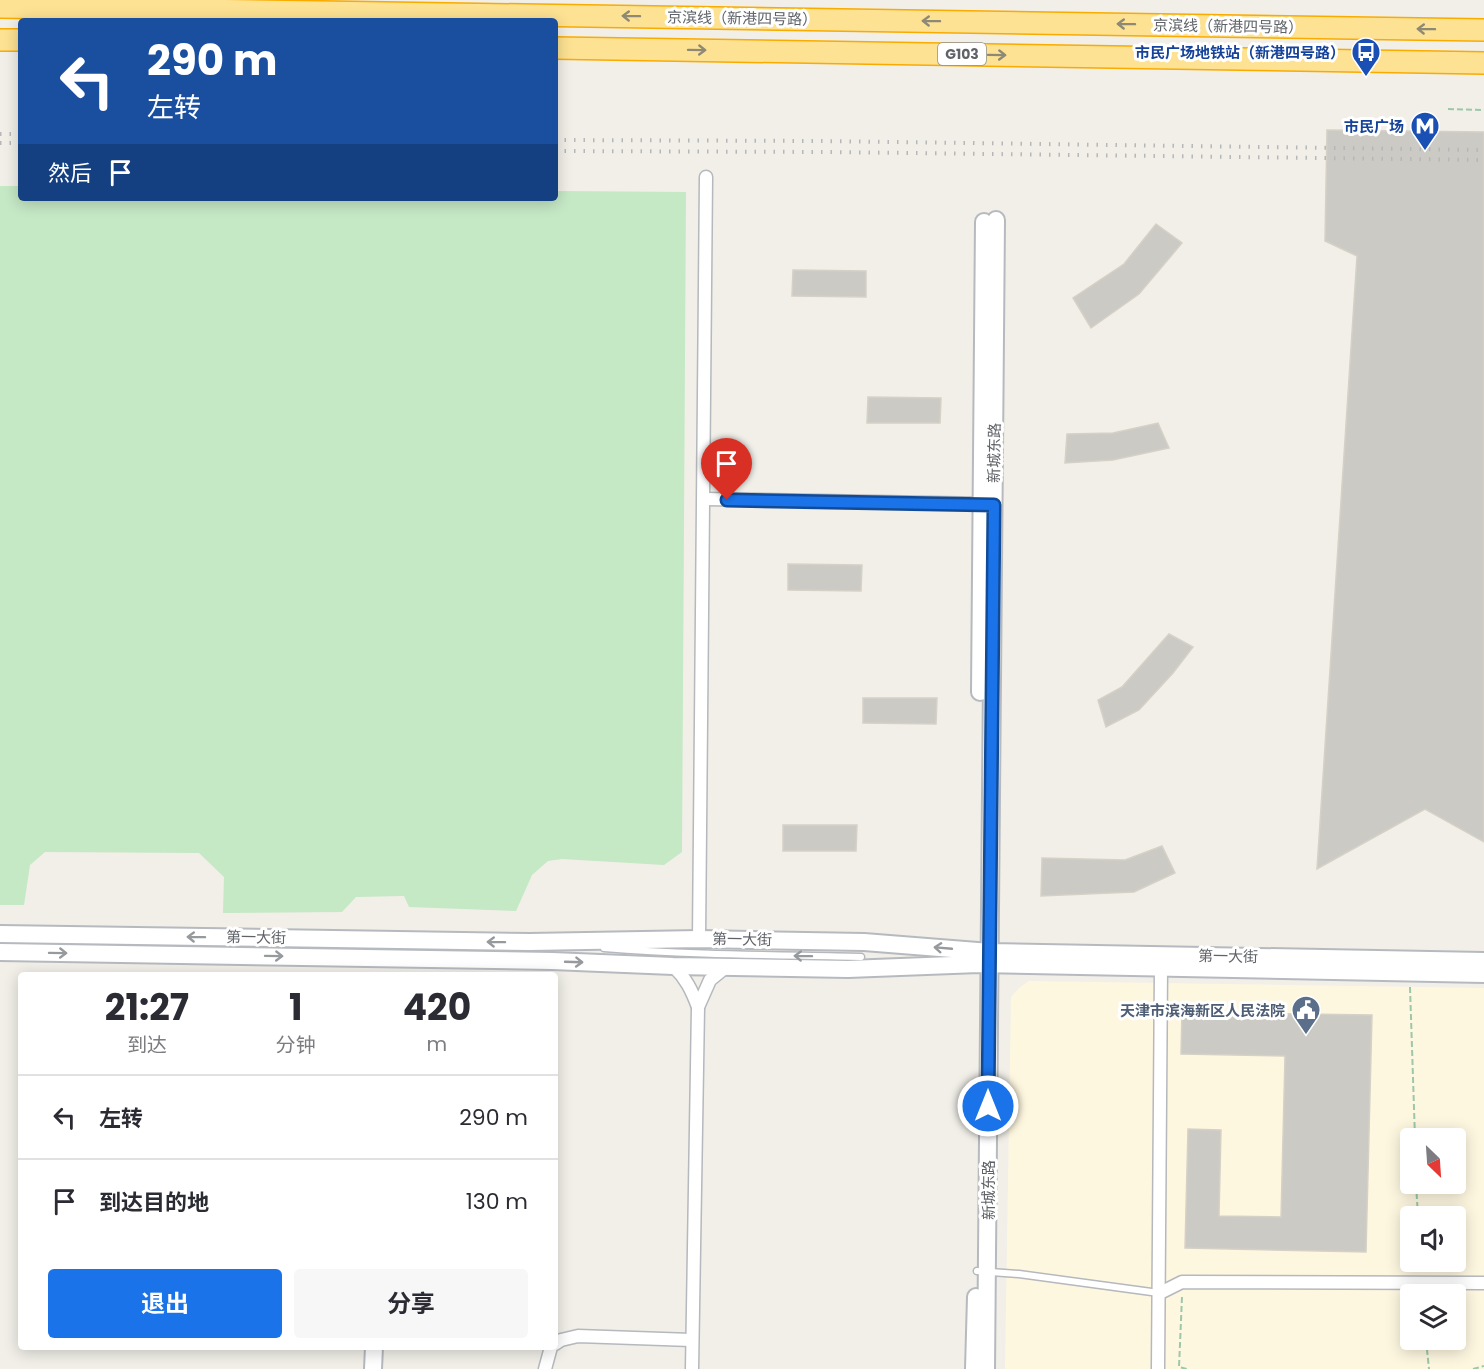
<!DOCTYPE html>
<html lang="zh">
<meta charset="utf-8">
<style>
body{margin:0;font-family:Poppins,"Noto Sans SC",sans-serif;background:#f7f7f7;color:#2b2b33;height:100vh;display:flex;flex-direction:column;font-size:22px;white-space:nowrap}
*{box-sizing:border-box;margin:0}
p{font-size:20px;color:#7c7c81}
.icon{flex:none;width:33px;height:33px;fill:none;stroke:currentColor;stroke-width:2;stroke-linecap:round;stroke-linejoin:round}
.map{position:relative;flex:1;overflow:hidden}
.sheet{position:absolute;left:18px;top:972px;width:540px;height:378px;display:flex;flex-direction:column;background:#fff;border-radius:6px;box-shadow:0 3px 15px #0003}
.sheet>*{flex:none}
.guide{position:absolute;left:18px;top:18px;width:540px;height:183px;border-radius:6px;box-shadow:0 3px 15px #0003;background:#1a4fa0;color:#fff;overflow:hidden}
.needle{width:39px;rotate:155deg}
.tools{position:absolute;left:1400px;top:1128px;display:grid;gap:12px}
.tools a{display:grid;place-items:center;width:66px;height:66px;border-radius:6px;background:#fff;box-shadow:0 3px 15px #0003;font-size:30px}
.pin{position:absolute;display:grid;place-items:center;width:51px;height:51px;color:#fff;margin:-62px -26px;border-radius:50% 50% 50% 0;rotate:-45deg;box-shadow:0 0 6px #0007}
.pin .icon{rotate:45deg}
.me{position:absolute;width:66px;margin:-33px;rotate:0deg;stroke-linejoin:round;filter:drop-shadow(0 0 4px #0008)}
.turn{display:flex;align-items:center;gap:21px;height:126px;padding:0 30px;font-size:27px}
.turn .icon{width:78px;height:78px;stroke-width:2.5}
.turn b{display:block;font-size:42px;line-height:51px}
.then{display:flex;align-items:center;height:57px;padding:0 30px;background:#0003;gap:12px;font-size:22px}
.eta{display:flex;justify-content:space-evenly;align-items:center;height:102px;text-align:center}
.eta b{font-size:36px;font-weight:700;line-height:42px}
.primary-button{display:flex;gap:12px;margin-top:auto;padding:12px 30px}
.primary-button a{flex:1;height:69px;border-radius:6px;background:#1a73e8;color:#fff;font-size:24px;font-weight:700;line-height:69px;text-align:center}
.primary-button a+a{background:#f7f7f7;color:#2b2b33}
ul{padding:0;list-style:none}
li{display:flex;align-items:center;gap:18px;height:84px;padding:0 30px;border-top:2px solid #e1e1e2}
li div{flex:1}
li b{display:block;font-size:22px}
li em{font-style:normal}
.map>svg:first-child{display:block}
.commercial{fill:#fef7e0;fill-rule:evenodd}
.green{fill:#c5e8c5}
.building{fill:#cccac5;stroke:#d6d1c6;stroke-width:1.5}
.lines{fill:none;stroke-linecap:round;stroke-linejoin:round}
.lane-casing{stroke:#b5b8bc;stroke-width:9}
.street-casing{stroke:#b5b8bc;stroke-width:15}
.secondary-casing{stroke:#b6babf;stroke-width:20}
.highway-casing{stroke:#f9ab00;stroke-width:24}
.path{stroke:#9cc7a9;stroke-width:2;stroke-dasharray:6 3;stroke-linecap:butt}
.lane{stroke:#fff;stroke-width:6}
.street{stroke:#fff;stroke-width:12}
.secondary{stroke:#fff;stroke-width:16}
.highway{stroke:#fde293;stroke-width:21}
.rail{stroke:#b6b7b8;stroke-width:4;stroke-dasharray:1.5 8;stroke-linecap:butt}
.oneway{stroke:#8e8975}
.oneway2{stroke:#979a9d}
.route-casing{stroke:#114b97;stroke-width:15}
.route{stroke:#1a73e8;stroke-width:10}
.labels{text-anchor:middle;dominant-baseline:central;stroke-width:6;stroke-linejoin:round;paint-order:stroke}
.shield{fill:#fff;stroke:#8f9295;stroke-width:1.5}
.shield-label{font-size:14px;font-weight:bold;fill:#5f6368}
.street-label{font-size:15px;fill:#5f6368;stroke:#fff}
.transit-label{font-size:15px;font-weight:bold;fill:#164399;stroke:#fff;text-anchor:end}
.service-label{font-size:15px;font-weight:bold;fill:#4e5e75;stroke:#fff;text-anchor:end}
</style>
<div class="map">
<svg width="1484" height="1369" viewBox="0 0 1484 1369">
<rect width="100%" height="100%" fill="#f1efe8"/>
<!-- commercial -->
<path class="commercial" d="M1029,981l455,7v381h-479l6,-372 8,-9zM1410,1138h45v46h-45zM1410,1216h45v46h-45zM1410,1294h45v46h-45z"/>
<!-- green -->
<path class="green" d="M0,186h21v12h534v-7l131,1 -4,660 -18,13 -102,-6 -14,2 -16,14 -16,36 -107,-4 -5,-11 -48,1 -14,15 -119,1 1,-36 -25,-24 -154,-1 -15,13 -6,40h-24z"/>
<!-- building -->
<g class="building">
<path d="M1327,130l157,2v710l-59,-33 -108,60 40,-613 -32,-15z"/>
<path d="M1156,224l26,19 -43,51 -48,34 -18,-30 51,-34z"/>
<path d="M793,270l73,1v26l-74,-1z"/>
<path d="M868,397l73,1 -1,25h-73z"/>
<path d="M1158,423l11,25 -56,12 -48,3 2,-29 46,-1z"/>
<path d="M788,564l74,1 -1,26 -73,-1z"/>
<path d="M1169,634l24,13 -20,26 -34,37 -33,17 -8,-27 24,-13z"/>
<path d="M863,698h74l-1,26 -73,-1z"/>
<path d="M783,825h74l-1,26h-73z"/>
<path d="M1162,846l13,27 -41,19 -93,4 1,-38 83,2z"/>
<path d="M1182,1012l190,3 -6,237 -181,-4 3,-119 33,1 -2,86 62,1 4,-161 -104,-2z"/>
</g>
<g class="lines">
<!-- lane casing -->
<g class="lane-casing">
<g id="lane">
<path d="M604,948c85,7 171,7 257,9"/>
<path d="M977,1271l42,3 140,19"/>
</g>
</g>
<!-- street casing -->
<g class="street-casing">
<g id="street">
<path d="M704,499l285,5"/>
<path d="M699,939l7,-762"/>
<path d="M673,966c13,12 19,25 25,41l-6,362"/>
<path d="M698,1007l12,-27 16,-13"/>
<path d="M1160,1293l22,-11 302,1"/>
<path d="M555,1344l6,-4 17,-4 113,4"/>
<path d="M545,1369l6,-22"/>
<path d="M1158,1369l3,-402"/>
</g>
</g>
<!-- secondary casing -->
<g class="secondary-casing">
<g id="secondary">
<path d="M980,692l4,-470"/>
<path d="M0,934l530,8 169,-3 165,3 126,10 494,9"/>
<path d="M0,952l552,9 121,5 175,3 131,-5 505,10"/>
<path d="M373,1369l1,-22"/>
<path d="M974,1369l2,-72"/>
<path d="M986,1369l10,-1149"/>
</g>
</g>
<!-- highway casing -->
<g class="highway-casing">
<g id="highway">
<path d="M0,7l1484,23"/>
<path d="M0,40h21"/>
<path d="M555,48l929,15"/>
</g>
</g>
<!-- path -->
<g class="path">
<path d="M1448,109l36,1"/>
<path d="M1410,987l5,151"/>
<path d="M1416,1184l2,32"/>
<path d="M1419,1262l1,9"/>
<path d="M1182,1297l-3,70 8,2"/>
<path d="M1426,1340l3,29"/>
<path d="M1473,1369l11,-3"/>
</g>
<!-- lane -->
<use href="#lane" class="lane"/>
<!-- street -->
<use href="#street" class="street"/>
<!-- secondary -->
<use href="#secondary" class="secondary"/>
<!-- highway -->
<use href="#highway" class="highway"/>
<!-- rail -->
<g class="rail">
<path d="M0,134h21"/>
<path d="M555,140l264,1 665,9"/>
<path d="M0,143h21"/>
<path d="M555,151l273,1 656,8"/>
</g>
</g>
<!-- one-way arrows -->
<defs><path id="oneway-shaft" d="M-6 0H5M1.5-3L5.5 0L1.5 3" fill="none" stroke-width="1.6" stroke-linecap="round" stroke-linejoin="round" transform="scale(1.5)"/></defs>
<g class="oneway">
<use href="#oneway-shaft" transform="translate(631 16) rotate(-179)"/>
<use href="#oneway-shaft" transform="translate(931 21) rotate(-179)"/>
<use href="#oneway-shaft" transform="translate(1126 24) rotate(-179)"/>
<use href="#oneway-shaft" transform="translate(1426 29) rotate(-179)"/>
<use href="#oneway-shaft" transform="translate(697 50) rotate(1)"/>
<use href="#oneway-shaft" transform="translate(997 55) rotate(1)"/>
</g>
<g class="oneway2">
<use href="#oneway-shaft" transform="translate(196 937) rotate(-179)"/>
<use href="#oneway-shaft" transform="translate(496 942) rotate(-179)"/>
<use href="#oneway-shaft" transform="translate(943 948) rotate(-175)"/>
<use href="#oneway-shaft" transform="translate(58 953) rotate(1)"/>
<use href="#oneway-shaft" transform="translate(274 956) rotate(1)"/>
<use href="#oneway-shaft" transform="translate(803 956) rotate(-179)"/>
<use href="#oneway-shaft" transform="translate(574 962) rotate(2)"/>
</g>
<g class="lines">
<!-- route casing -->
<g class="route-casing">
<path id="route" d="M727,500l267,5 -6,601"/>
</g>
<!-- route -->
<use href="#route" class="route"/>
</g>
<!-- icons -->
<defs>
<g id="bus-pin" transform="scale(1.5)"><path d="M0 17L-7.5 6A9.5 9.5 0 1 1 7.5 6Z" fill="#1a4fb4" stroke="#fff"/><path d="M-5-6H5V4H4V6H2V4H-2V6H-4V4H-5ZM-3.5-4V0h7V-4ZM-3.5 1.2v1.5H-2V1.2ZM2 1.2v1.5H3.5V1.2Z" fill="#fff"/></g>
<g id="metro-pin" transform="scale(1.5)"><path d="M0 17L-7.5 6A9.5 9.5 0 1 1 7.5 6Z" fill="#1a4fb4" stroke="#fff"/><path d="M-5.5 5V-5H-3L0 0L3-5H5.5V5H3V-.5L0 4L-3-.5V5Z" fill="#fff"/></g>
<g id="civic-pin" transform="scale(1.5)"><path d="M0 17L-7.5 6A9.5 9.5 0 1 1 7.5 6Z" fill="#5c6f8a" stroke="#fff"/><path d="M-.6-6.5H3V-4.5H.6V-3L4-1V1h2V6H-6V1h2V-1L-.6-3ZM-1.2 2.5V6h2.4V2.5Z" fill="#fff"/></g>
</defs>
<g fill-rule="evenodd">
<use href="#bus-pin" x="1366" y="52"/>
<use href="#metro-pin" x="1425" y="126"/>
<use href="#civic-pin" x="1306" y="1010"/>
</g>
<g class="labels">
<!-- shield labels -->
<rect class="shield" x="938" y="43" width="48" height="22" rx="4.5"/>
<g class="shield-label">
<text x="962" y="54">G103</text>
</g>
<!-- street labels -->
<g class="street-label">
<text transform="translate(742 18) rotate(1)">京滨线（新港四号路）</text>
<text transform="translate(1228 26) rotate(1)">京滨线（新港四号路）</text>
<text transform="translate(994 453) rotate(-89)">新城东路</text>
<text transform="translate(256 937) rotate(1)">第一大街</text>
<text transform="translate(742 939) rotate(1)">第一大街</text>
<text transform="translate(1228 956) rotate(1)">第一大街</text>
<text transform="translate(988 1190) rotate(-90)">新城东路</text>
</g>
<!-- transit labels -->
<g class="transit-label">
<text x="1345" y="52">市民广场地铁站（新港四号路）</text>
<text x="1404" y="126">市民广场</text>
</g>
<!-- service labels -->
<g class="service-label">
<text x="1285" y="1010">天津市滨海新区人民法院</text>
</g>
</g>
</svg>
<div class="tools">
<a><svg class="needle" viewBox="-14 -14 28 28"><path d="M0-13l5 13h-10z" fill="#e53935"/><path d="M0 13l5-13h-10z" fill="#7c7c81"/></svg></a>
<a><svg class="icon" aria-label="sound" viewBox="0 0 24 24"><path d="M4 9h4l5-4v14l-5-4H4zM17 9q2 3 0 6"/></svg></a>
<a><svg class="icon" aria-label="layers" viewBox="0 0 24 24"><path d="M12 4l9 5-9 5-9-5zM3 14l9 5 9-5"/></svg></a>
</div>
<div class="pin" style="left:727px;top:500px;background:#d93025"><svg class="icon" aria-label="arrive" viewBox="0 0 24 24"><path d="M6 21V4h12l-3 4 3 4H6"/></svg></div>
<svg class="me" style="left:988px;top:1106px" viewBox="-20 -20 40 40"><circle r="17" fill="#1a73e8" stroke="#fff" stroke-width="3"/><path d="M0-11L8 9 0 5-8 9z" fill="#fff"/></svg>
<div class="guide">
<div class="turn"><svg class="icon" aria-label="left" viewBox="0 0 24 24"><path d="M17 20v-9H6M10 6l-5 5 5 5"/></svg><div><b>290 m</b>左转</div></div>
<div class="then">然后<svg class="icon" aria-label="arrive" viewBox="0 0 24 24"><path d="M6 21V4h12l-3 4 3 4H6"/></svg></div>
</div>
<section class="sheet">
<div class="eta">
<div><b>21:27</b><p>到达</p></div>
<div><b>1</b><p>分钟</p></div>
<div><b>420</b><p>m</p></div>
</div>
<ul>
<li><svg class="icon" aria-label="left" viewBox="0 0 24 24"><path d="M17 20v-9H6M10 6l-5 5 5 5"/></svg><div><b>左转</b></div><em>290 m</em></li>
<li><svg class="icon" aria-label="arrive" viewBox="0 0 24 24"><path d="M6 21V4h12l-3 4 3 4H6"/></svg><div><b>到达目的地</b></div><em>130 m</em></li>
</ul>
<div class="primary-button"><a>退出</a><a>分享</a></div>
</section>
</div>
